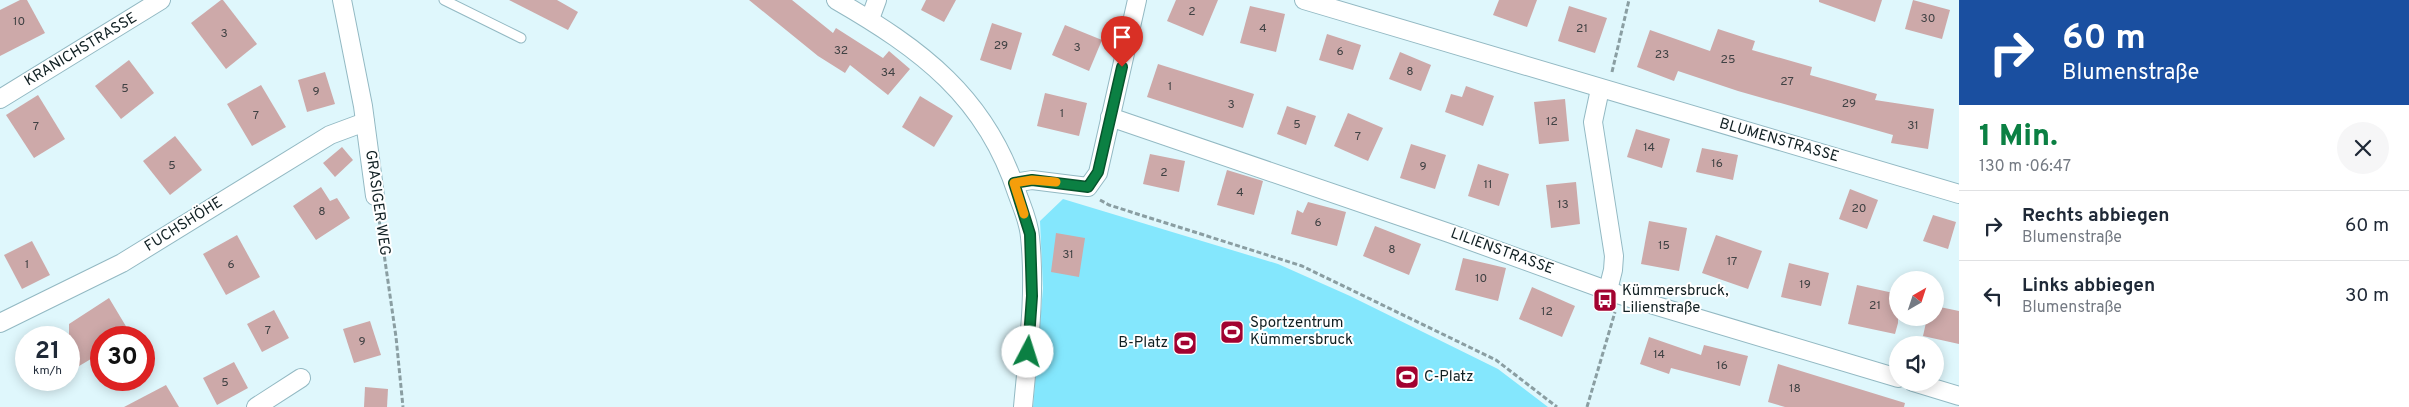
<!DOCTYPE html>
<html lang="de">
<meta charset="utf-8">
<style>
body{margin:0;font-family:Overpass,sans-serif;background:#f6f6f7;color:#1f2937;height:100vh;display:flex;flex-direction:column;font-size:19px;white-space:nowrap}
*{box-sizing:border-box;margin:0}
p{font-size:16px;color:#747a83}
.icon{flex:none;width:28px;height:28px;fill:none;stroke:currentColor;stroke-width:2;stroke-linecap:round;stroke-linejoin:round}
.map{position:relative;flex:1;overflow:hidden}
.details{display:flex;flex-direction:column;background:#fff;width:450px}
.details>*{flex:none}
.guide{background:#1a4fa0;color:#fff;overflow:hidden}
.needle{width:32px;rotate:39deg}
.fabs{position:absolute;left:1889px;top:271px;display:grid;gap:10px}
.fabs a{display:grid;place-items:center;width:55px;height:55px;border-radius:50%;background:#fff;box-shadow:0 2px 12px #0003;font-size:25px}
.speed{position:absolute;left:15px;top:326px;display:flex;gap:10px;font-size:25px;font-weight:700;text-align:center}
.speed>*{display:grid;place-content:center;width:65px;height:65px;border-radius:50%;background:#fff;box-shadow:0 2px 12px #0003;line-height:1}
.speed small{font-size:12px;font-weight:400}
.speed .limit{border:8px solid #d22;background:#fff;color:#111}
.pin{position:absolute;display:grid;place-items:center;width:42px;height:42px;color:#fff;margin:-51px -21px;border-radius:50% 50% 50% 0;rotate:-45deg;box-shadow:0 0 5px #0007}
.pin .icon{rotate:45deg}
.me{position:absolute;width:55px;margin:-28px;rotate:5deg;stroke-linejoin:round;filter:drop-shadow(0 0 4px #0008)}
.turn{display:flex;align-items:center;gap:18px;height:105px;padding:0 20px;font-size:22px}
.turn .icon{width:65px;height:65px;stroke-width:2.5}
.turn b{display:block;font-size:35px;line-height:42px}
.round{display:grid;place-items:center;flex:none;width:52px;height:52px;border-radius:26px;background:#f6f6f7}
.headline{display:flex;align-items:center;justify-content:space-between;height:85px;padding:0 20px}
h1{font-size:30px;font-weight:800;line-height:38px;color:#0b8043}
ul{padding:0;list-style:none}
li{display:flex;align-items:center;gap:15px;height:70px;padding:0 20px;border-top:1px solid #e0e1e3}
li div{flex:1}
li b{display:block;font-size:19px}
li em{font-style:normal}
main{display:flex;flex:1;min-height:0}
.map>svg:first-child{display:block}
.green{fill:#84e7fd}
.building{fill:#cda9a9}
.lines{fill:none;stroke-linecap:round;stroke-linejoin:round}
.service-casing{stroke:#93b9c3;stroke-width:11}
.minor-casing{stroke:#93b9c3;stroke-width:20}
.path{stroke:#8a9ea2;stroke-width:3;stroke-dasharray:5 2.5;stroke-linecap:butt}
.service{stroke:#fff;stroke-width:9}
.minor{stroke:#fff;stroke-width:18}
.route-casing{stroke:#07532c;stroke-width:12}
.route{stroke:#0b8043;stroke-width:9}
.slow{stroke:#f59e0b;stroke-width:9}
.labels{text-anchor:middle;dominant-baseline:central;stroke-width:4;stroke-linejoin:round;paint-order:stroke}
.number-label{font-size:12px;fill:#404244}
.street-label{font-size:15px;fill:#112023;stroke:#fff}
.poi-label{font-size:15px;fill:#112023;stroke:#fff;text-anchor:start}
</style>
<main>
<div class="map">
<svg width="1959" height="407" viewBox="0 0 1959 407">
<rect width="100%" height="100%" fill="#dff7fc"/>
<!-- green -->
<path class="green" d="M1063,199l215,65 72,32 148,73 50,38h-515l10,-119 -3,-67z"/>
<!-- building -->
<g class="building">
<path d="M20,0h7l18,33 -45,23v-46z"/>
<path d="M221,0h2l34,44 -31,25 -35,-46z"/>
<path d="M509,0h48l21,12 -10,18z"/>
<path d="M749,0h43l41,33 3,-5 47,30 6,-7 21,18 -22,26 -38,-30 -5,8 -27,-17z"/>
<path d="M926,0h30l-12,22 -23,-12z"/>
<path d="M1176,0h42l-15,36 -36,-15z"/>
<path d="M1499,0h38l-10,27 -34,-12z"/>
<path d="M1819,0h63l-7,22 -56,-20z"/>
<path d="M1913,0l37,10 -8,29 -37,-10z"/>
<path d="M1250,6l35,8 -9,38 -36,-9z"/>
<path d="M1569,6l38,12 -12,35 -37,-12z"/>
<path d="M992,23l30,10 -11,37 -31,-10z"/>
<path d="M1065,25l37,15 -13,31 -37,-16z"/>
<path d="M1718,29l37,12 -3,9 60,17 -2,8 67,19 -2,6 59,9 -6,40 -37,-6 2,-8 -155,-44 -60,-20 -4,10 -37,-14 13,-37 60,21z"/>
<path d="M1327,34l34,11 -8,25 -34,-10z"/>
<path d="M1400,52l31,13 -10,26 -32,-12z"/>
<path d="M129,60l25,33 -33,26 -26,-33z"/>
<path d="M1158,64l96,30 -11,34 -96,-31z"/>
<path d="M325,72l10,32 -28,8 -9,-32z"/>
<path d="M261,85l25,42 -34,19 -25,-42z"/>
<path d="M1466,86l28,10 -11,30 -38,-14 6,-18 11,3z"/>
<path d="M1045,93l42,10 -8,33 -42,-10z"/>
<path d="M38,95l27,44 -31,19 -28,-43z"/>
<path d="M920,96l33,20 -19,31 -32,-20z"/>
<path d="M1565,99l4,42 -30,3 -5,-42z"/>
<path d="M1287,106l29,10 -10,29 -29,-11z"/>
<path d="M1348,113l35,15 -15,33 -34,-15z"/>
<path d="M1636,129l34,10 -8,29 -35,-11z"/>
<path d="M175,136l27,34 -32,25 -27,-34z"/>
<path d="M1411,144l35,11 -11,34 -35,-11z"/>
<path d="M342,147l11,13 -18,17 -12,-14z"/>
<path d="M1702,148l36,7 -5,25 -37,-8z"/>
<path d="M1150,154l35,7 -6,31 -36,-8z"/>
<path d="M1478,164l31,10 -10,32 -31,-10z"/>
<path d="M1227,170l36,11 -9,34 -37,-10z"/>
<path d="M1576,182l4,42 -29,4 -5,-43z"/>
<path d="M321,187l9,14 7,-3 13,20 -34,22 -23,-34z"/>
<path d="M1850,189l28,11 -11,29 -28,-10z"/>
<path d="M1308,202l38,10 -9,34 -46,-12 6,-24 6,3z"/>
<path d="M1933,215l23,7 -8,27 -25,-8z"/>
<path d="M1649,221l38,7 -8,43 -38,-7z"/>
<path d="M1375,226l46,18 -12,31 -46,-19z"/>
<path d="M1056,233l29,5 -6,39 -28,-5z"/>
<path d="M237,235l23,42 -34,18 -23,-41z"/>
<path d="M1716,235l46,16 -14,38 -46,-16z"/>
<path d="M32,241l18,34 -28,14 -18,-34z"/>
<path d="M1463,258l43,10 -8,33 -43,-11z"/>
<path d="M1789,263l40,10 -8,33 -40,-9z"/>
<path d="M1857,285l41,9v29l-3,11 -47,-10z"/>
<path d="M1532,287l43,19 -13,31 -43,-18z"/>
<path d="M109,298l24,40h-32v15l-32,19v-48z"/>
<path d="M1935,306l24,5v33l-36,-8 4,-18h8z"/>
<path d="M274,310l15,28 -27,14 -15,-28z"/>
<path d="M370,321l11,34 -27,8 -11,-34z"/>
<path d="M1649,337l52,18 3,-10 44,11 -8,30 -69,-18 -2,6 -29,-10z"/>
<path d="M234,362l14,26 -31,17 -14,-27z"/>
<path d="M1778,364l127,39 -1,4h-119l-17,-5z"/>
<path d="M166,385l13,22h-55z"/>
<path d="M365,387l23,2 -1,18h-23z"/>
</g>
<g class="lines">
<!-- service casing -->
<g class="service-casing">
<path id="service" d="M444,0l77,38"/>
</g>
<!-- minor casing -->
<g class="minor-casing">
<g id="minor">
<path d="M342,0l21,106 12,90"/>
<path d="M836,0c85,49 150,97 181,193 5,14 12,29 13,44 6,57 -2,114 -7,170"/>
<path d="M1304,0l655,194"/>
<path d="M870,19l7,-19"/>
<path d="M1600,89l-7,33 21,134 -1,14 -5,20"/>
<path d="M0,99l161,-99"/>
<path d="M1110,117l339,116 171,62 278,83"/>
<path d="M1014,183l18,-3 56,7 10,-14 39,-173"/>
<path d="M0,323l122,-60 208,-128 35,-13"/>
<path d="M1913,382l46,14"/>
<path d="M256,407l45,-29"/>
</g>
</g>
<!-- path -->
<g class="path">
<path d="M1612,72l17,-72"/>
<path d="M1100,200l9,5 193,61 194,94 61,47"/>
<path d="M378,212l18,125 7,70"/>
<path d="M1587,407l28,-95"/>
</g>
<!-- service -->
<use href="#service" class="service"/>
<!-- minor -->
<use href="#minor" class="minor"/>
</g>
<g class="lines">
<!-- route casing -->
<g class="route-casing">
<path id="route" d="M1028,352l4,-56 -2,-62 -16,-51 18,-3 56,7 10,-15 24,-105"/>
</g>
<!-- route -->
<use href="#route" class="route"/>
<!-- slow -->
<path class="slow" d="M1024,214l-10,-31 18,-3 24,2"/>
</g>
<!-- icons -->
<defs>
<g id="bus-square" transform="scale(1.25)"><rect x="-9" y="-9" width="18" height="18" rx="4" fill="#a20230" stroke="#fff"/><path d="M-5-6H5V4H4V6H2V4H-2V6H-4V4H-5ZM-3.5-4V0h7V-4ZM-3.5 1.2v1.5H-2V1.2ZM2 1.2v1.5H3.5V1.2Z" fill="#fff"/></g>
<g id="stadium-square" transform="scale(1.25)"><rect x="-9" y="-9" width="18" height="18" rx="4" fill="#a20230" stroke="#fff"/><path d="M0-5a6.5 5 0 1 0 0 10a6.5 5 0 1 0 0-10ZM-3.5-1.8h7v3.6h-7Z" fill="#fff"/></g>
</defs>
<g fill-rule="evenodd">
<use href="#bus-square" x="1605" y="300"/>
<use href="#stadium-square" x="1232" y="332"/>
<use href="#stadium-square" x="1185" y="343"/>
<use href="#stadium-square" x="1407" y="377"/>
</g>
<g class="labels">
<!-- number labels -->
<g class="number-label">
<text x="1192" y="12">2</text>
<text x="1928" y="19">30</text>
<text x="19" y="22">10</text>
<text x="1263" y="29">4</text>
<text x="1582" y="29">21</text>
<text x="224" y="34">3</text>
<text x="1001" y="46">29</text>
<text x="1077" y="48">3</text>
<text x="841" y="51">32</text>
<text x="1340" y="52">6</text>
<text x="1662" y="55">23</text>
<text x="1728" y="60">25</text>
<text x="1410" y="72">8</text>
<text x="888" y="73">34</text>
<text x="1787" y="82">27</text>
<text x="1170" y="87">1</text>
<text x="125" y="89">5</text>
<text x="316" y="92">9</text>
<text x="1849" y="104">29</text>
<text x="1231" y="105">3</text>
<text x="1062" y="114">1</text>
<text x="256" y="116">7</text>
<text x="1552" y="122">12</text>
<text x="1297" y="125">5</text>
<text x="1913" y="126">31</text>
<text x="36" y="127">7</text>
<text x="1358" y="137">7</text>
<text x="1649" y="148">14</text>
<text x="1717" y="164">16</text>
<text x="172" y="166">5</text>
<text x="1423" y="167">9</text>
<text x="1164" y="173">2</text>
<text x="1488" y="185">11</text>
<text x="1240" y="193">4</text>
<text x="1563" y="205">13</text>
<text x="1859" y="209">20</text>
<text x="322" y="212">8</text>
<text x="1318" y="223">6</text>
<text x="1664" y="246">15</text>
<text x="1392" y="250">8</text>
<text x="1068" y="255">31</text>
<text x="1732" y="262">17</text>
<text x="27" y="265">1</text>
<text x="231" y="265">6</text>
<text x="1481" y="279">10</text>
<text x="1805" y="285">19</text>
<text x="1875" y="306">21</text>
<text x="1547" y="312">12</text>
<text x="268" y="331">7</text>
<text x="362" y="342">9</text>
<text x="1659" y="355">14</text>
<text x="1722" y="366">16</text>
<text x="225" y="383">5</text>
<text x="1795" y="389">18</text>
</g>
<!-- street labels -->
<g class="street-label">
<text transform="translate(81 50) rotate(-31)">KRANICHSTRASSE</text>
<text transform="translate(1779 141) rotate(16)">BLUMENSTRASSE</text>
<text transform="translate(377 203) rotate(82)">GRASIGER WEG</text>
<text transform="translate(184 225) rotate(-32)">FUCHSHÖHE</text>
<text transform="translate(1502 252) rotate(20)">LILIENSTRASSE</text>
</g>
<!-- poi labels -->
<g class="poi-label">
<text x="1622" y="291">Kümmersbruck,<tspan x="1622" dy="17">Lilienstraße</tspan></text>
<text x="1250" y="323">Sportzentrum<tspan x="1250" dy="17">Kümmersbruck</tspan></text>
<text x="1168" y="343" text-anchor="end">B-Platz</text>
<text x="1424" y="377">C-Platz</text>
</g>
</g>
</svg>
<div class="fabs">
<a><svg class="needle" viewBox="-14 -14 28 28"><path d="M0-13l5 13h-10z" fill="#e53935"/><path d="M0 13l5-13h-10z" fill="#747a83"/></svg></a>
<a><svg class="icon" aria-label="sound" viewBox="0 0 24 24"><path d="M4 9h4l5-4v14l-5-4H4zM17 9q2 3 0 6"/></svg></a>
</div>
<div class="speed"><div>21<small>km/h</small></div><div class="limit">30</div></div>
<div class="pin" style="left:1122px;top:67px;background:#d93025"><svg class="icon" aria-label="arrive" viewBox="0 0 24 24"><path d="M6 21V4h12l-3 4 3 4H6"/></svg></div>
<svg class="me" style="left:1028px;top:352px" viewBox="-20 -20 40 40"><circle r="19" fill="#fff"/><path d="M0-13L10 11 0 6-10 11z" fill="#0b8043"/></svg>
</div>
<section class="details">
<div class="guide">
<div class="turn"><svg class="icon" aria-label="right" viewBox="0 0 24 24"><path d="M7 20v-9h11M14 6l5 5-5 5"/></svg><div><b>60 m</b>Blumenstraße</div></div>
</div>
<div class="headline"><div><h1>1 Min.</h1><p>130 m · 06:47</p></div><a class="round"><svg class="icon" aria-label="close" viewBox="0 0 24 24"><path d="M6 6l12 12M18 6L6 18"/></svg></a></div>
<ul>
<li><svg class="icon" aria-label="right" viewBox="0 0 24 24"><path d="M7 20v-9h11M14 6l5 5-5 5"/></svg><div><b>Rechts abbiegen</b><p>Blumenstraße</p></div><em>60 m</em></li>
<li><svg class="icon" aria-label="left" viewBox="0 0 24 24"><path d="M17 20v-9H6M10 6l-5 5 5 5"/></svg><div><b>Links abbiegen</b><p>Blumenstraße</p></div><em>30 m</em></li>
</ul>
</section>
</main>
